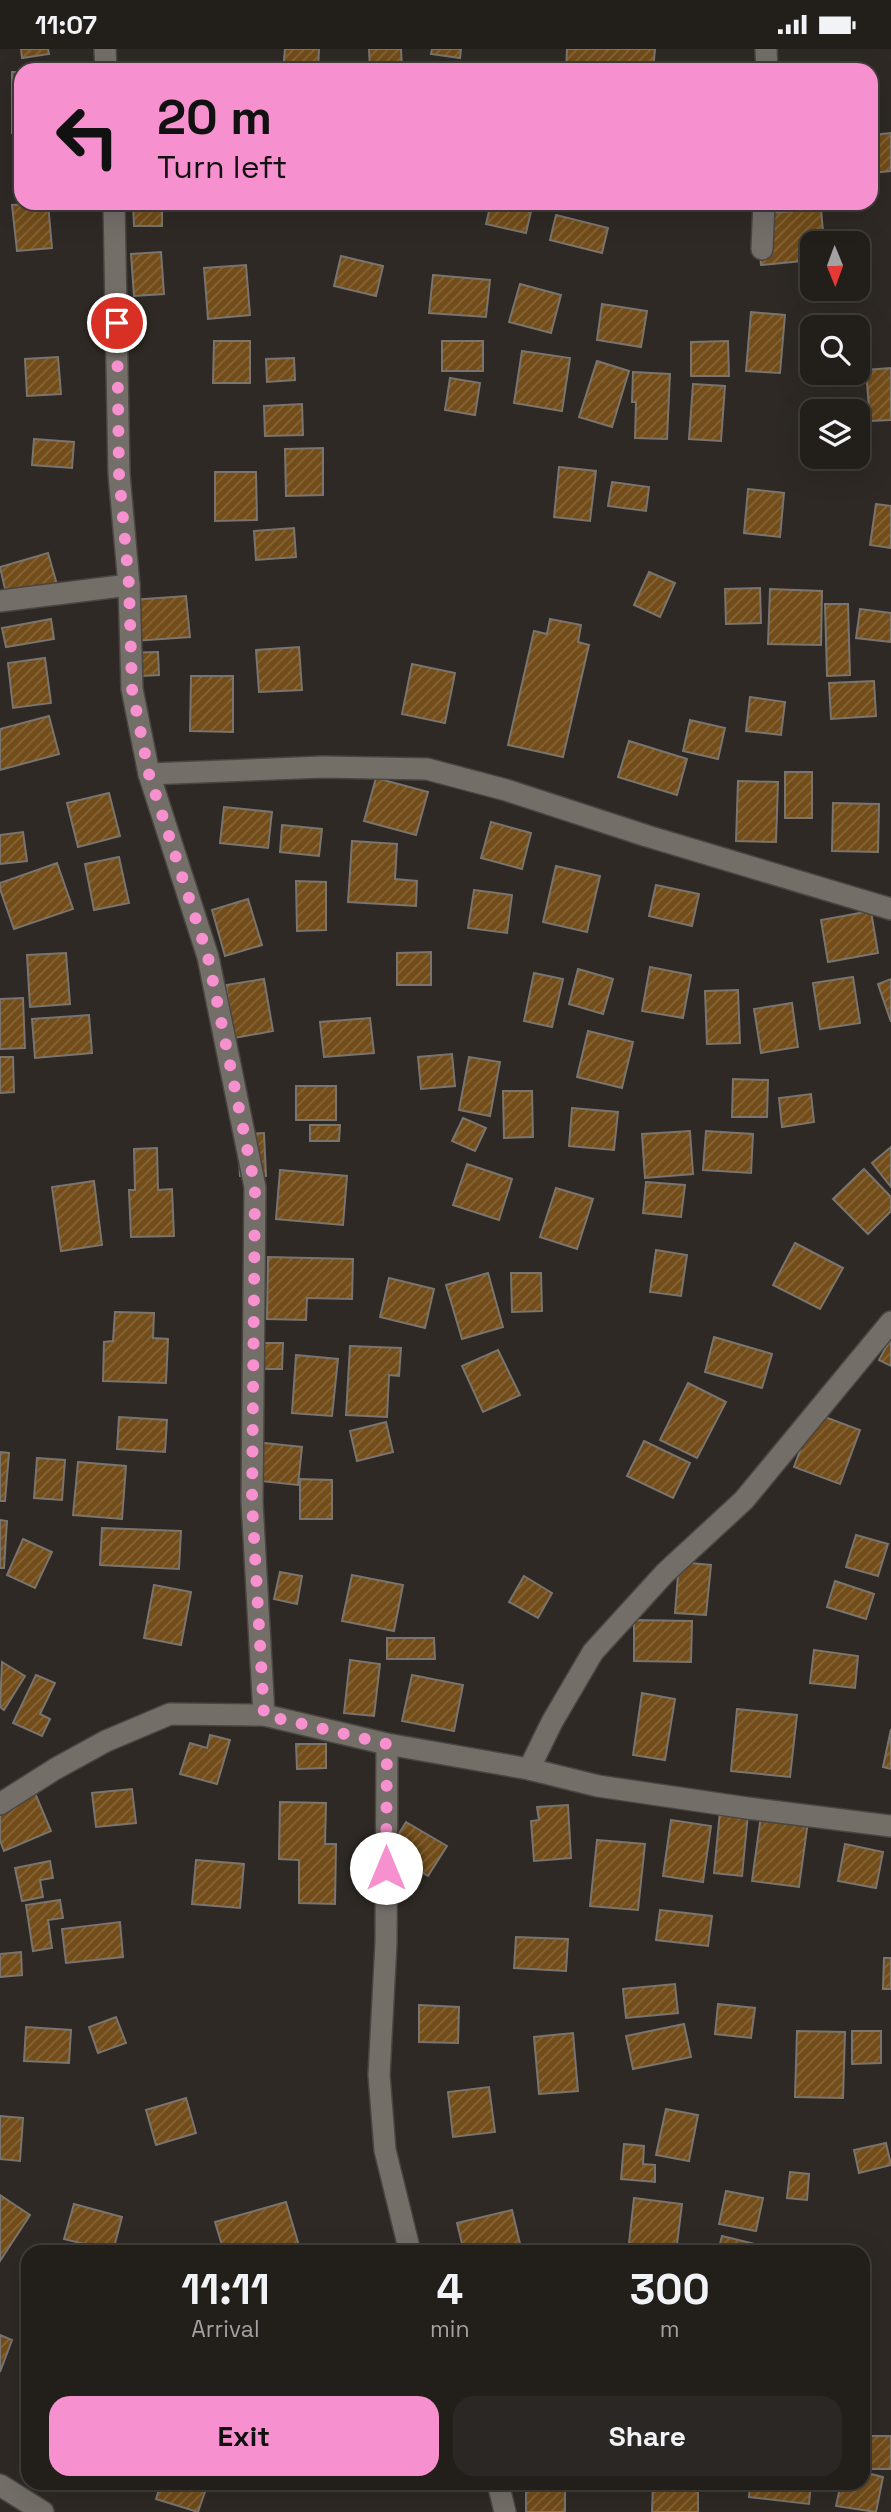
<!DOCTYPE html>
<style>
body{margin:0;font-family:"Space Grotesk",sans-serif;background:#2a2724;color:#f1f3f6;height:100vh;display:flex;flex-direction:column;font-size:26px;white-space:nowrap}
*{box-sizing:border-box;margin:0}
p{font-size:23px;color:#a2a2a3}
.icon{flex:none;width:38px;height:38px;fill:none;stroke:currentColor;stroke-width:2;stroke-linecap:round;stroke-linejoin:round}
.map{position:relative;flex:1;overflow:hidden}
.drawer{position:absolute;left:21px;top:2196px;width:849px;height:245px;display:flex;flex-direction:column;background:#221f1b;border-radius:21px;box-shadow:0 7px 28px #0002,0 0 0 2px #3f3d3a}
.drawer>*{flex:none}
.top-card{position:absolute;left:14px;top:14px;width:864px;height:147px;border-radius:21px;box-shadow:0 7px 28px #0002,0 0 0 2px #3f3d3a;background:#f790ce;color:#111;overflow:hidden}
.needle{width:46px;rotate:179deg}
.controls{position:absolute;left:800px;top:182px;display:grid;gap:14px}
.controls a{display:grid;place-items:center;width:70px;height:70px;border-radius:14px;background:#221f1b;box-shadow:0 7px 28px #0002,0 0 0 2px #3f3d3a;font-size:35px}
.pin{position:absolute;display:grid;place-items:center;width:60px;height:60px;color:#fff;margin:-30px;border:4px solid #fff;border-radius:50%;box-shadow:0 2px 7px #0007}
.me{position:absolute;width:77px;margin:-38px;rotate:0deg;stroke-linejoin:round;filter:drop-shadow(0 0 5px #0008)}
.turn{display:flex;align-items:center;gap:24px;height:147px;padding:0 28px;font-size:32px}
.turn .icon{width:91px;height:91px;stroke-width:2.5}
.turn b{display:block;font-size:49px;line-height:60px}
.eta{display:flex;justify-content:space-evenly;align-items:center;height:119px;text-align:center}
.eta b{font-size:42px;font-weight:700;line-height:49px}
.primary-button{display:flex;gap:14px;margin-top:auto;padding:14px 28px}
.primary-button a{flex:1;height:80px;border-radius:21px;background:#f790ce;color:#111;font-size:28px;font-weight:700;line-height:80px;text-align:center}
.primary-button a+a{background:#2a2724;color:#f1f3f6}
.status{display:flex;justify-content:space-between;align-items:center;height:49px;padding:0 35px;background:#221f1b;direction:ltr}
.status svg{height:19px;fill:currentColor}
.map>svg:first-child{display:block}
.building{fill:url(#building-hatch);stroke:#79746e;stroke-width:2}
.lines{fill:none;stroke-linecap:round;stroke-linejoin:round}
.minor-casing{stroke:#494542;stroke-width:24}
.minor{stroke:#736e68;stroke-width:21}
.route{stroke:#f790ce;stroke-width:12;stroke-dasharray:0 21.6}
</style>
<div class="status"><b>11:07</b><svg viewBox="0 0 49 12"><path d="M0 12V9h3v3zM5 12V6h3v6zM10 12V3h3v9zM15 12V0h3v12zM26 1h20v11H26zM47 4h2v5h-2z"/></svg></div>
<div class="map">
<svg width="891" height="2463" viewBox="0 0 891 2463">
<defs>
<pattern id="building-hatch" width="6" height="6" patternUnits="userSpaceOnUse" patternTransform="scale(1.75)"><rect width="6" height="6" fill="#724c19"/><path d="M-1 1l2-2M0 6l6-6M5 7l2-2" fill="none" stroke="#86663a"/></pattern>
</defs>
<rect width="100%" height="100%" fill="#2e2924"/>
<!-- building -->
<g class="building">
<path d="M21,0h27l1,5 -27,4z"/>
<path d="M285,0h34l-1,21h-35z"/>
<path d="M369,0h32l1,19 -32,1z"/>
<path d="M432,0h29l-1,9 -29,-4z"/>
<path d="M567,0h88l-2,21h-87z"/>
<rect x="12" y="23" width="9" height="61"/>
<path d="M891,84v38l-19,2v-38z"/>
<path d="M48,154l4,45 -35,3 -5,-46z"/>
<path d="M133,154h29v23h-28z"/>
<path d="M491,154h25l16,4 -6,26 -40,-9z"/>
<path d="M821,160l3,34h-12v17l-51,5 -4,-51z"/>
<path d="M556,166l52,13 -6,25 -52,-13z"/>
<path d="M161,203l3,42 -30,2 -3,-42z"/>
<path d="M341,207l42,10 -7,30 -42,-10z"/>
<path d="M246,216l4,50 -42,4 -4,-51z"/>
<path d="M433,226l57,5 -4,37 -57,-4z"/>
<path d="M520,235l41,11 -10,38 -42,-11z"/>
<path d="M602,255l45,7 -6,36 -44,-7z"/>
<path d="M751,263l34,3 -5,58 -34,-2z"/>
<path d="M214,292h36v42h-37z"/>
<rect x="442" y="292" width="41" height="30"/>
<path d="M728,292l1,35h-38v-34z"/>
<path d="M522,302l48,7 -8,53 -48,-8z"/>
<path d="M58,308l3,37 -34,2 -2,-37z"/>
<path d="M294,309l1,22 -28,2 -1,-23z"/>
<path d="M597,312l32,10 -17,56 -33,-10z"/>
<path d="M891,319v52l-21,1 -4,-51z"/>
<path d="M633,323l37,2 -3,65 -32,-1 1,-36h-4z"/>
<path d="M450,329l30,5 -5,32 -30,-5z"/>
<path d="M693,335l32,2 -4,55 -32,-2z"/>
<path d="M302,355l1,31 -38,1 -1,-30z"/>
<path d="M34,390l40,3 -2,26 -40,-3z"/>
<path d="M323,399v47l-37,1 -1,-47z"/>
<path d="M559,418l37,4 -6,50 -36,-4z"/>
<path d="M215,423h41l1,48 -42,1z"/>
<path d="M612,433l37,5 -3,24 -38,-5z"/>
<path d="M748,440l36,4 -4,44 -36,-4z"/>
<path d="M876,455l15,2v42l-21,-3z"/>
<path d="M294,479l2,29 -40,3 -2,-29z"/>
<path d="M48,504l10,35 -50,14 -8,-35z"/>
<path d="M649,523l26,11 -15,34 -26,-12z"/>
<path d="M760,539l1,35 -35,1 -1,-35z"/>
<path d="M770,540l52,2 -1,54 -53,-1z"/>
<path d="M186,547l4,41 -56,4 -3,-41z"/>
<path d="M825,555h23l2,71 -23,1z"/>
<path d="M860,560l31,4v29l-35,-4z"/>
<path d="M51,570l3,20 -48,8 -4,-19z"/>
<path d="M550,570l31,6 -3,17 11,3 -26,112 -55,-12 26,-114 13,3z"/>
<path d="M299,598l3,43 -43,2 -3,-42z"/>
<path d="M158,603l1,23 -38,2v-24z"/>
<path d="M45,609l6,45 -38,5 -5,-45z"/>
<path d="M412,615l43,9 -10,50 -43,-9z"/>
<path d="M191,627h42v56l-43,-1z"/>
<path d="M874,632l2,35 -45,3 -2,-36z"/>
<path d="M750,648l35,5 -4,33 -35,-4z"/>
<path d="M49,667l10,38 -59,16v-41z"/>
<path d="M690,671l35,8 -7,31 -35,-8z"/>
<path d="M629,692l58,18 -10,36 -59,-18z"/>
<rect x="785" y="723" width="27" height="46"/>
<path d="M376,729l52,14 -12,43 -52,-14z"/>
<path d="M738,732l40,1 -2,60 -40,-1z"/>
<path d="M109,744l11,43 -42,11 -11,-44z"/>
<path d="M833,754l46,1 -1,48 -46,-1z"/>
<path d="M224,758l48,5 -4,36 -48,-5z"/>
<path d="M491,773l40,11 -9,36 -41,-11z"/>
<path d="M282,776l40,4 -3,27 -39,-4z"/>
<path d="M23,783l4,29 -27,3v-29z"/>
<path d="M352,792l45,3 -2,35 22,2 -1,25 -68,-4z"/>
<path d="M119,808l10,46 -35,7 -9,-46z"/>
<path d="M57,814l16,46 -59,20 -14,-40v-6z"/>
<path d="M556,817l44,10 -13,56 -44,-10z"/>
<path d="M296,832l30,1v48l-29,1z"/>
<path d="M656,836l43,9 -7,32 -43,-10z"/>
<path d="M474,841l38,5 -5,38 -39,-5z"/>
<path d="M248,850l14,46 -37,11 -13,-46z"/>
<path d="M871,862l7,42 -50,9 -7,-42z"/>
<path d="M431,903v33h-34v-32z"/>
<path d="M66,904l4,51 -40,3 -3,-52z"/>
<path d="M650,918l41,8 -8,43 -41,-7z"/>
<path d="M578,920l35,10 -10,35 -34,-10z"/>
<path d="M534,924l29,6 -11,48 -28,-6z"/>
<path d="M853,928l7,46 -40,6 -7,-46z"/>
<path d="M264,930l9,52 -39,7 -8,-53z"/>
<path d="M891,930v43l-13,-38z"/>
<path d="M738,941l2,53 -33,1 -2,-53z"/>
<path d="M23,949l2,50 -25,1v-50z"/>
<path d="M792,954l6,44 -37,6 -7,-44z"/>
<path d="M89,966l3,38 -57,5 -3,-39z"/>
<path d="M370,969l4,35 -50,4 -4,-35z"/>
<path d="M588,982l45,11 -11,46 -45,-11z"/>
<path d="M452,1005l3,32 -34,3 -3,-32z"/>
<path d="M0,1008h13l1,35 -14,1z"/>
<path d="M469,1008l31,5 -10,54 -31,-6z"/>
<path d="M733,1030l35,1 -1,37h-35z"/>
<rect x="296" y="1037" width="40" height="34"/>
<path d="M503,1042h29l1,46 -29,1z"/>
<path d="M811,1045l3,28 -32,5 -3,-29z"/>
<path d="M572,1059l46,4 -4,38 -45,-4z"/>
<path d="M463,1069l23,10 -11,23 -23,-10z"/>
<path d="M310,1076h30l-1,16h-29z"/>
<path d="M690,1082l3,43 -48,4 -3,-44z"/>
<path d="M706,1082l47,3 -2,39 -48,-3z"/>
<path d="M264,1084l2,43h-26l-2,-42z"/>
<path d="M891,1098v40l-19,-24z"/>
<path d="M157,1099l1,42 14,-1 2,47 -43,1 -2,-47h6l-1,-41z"/>
<path d="M467,1115l45,15 -13,41 -46,-15z"/>
<path d="M864,1120l27,28v14l-23,23 -35,-35z"/>
<path d="M280,1121l67,6 -4,49 -67,-6z"/>
<path d="M94,1132l8,64 -41,6 -9,-64z"/>
<path d="M646,1133l39,3 -4,32 -38,-4z"/>
<path d="M556,1139l37,11 -16,50 -37,-12z"/>
<path d="M795,1194l48,25 -23,41 -47,-24z"/>
<path d="M656,1201l31,5 -6,41 -31,-4z"/>
<path d="M268,1208l85,2 -1,40 -45,-1 -1,22 -39,-1z"/>
<path d="M488,1224l15,54 -41,12 -16,-54z"/>
<path d="M511,1224h30l1,38 -30,1z"/>
<path d="M389,1229l45,11 -9,39 -45,-11z"/>
<path d="M115,1263l39,1 -1,25 15,1 -2,44 -63,-2 1,-39 9,-1z"/>
<path d="M714,1288l58,17 -10,34 -57,-16z"/>
<path d="M891,1289v28l-12,-6z"/>
<path d="M251,1294h32l-1,26h-32z"/>
<path d="M350,1297l51,2 -2,28 -10,-1 -2,42 -41,-2z"/>
<path d="M498,1301l22,45 -37,17 -21,-46z"/>
<path d="M296,1306l42,4 -6,57 -40,-3z"/>
<path d="M688,1334l38,19 -29,56 -37,-18z"/>
<path d="M814,1364l46,17 -20,54 -46,-17z"/>
<path d="M119,1368l48,3 -2,32 -48,-3z"/>
<path d="M386,1373l7,30 -36,9 -7,-30z"/>
<path d="M644,1392l46,22 -17,35 -46,-22z"/>
<path d="M255,1393l47,5 -4,38 -47,-5z"/>
<path d="M0,1403l9,1 -4,48h-5z"/>
<path d="M37,1409l28,2 -3,40 -28,-2z"/>
<path d="M78,1413l48,4 -4,53 -49,-4z"/>
<path d="M300,1430l32,1v39h-32z"/>
<path d="M0,1471l7,1 -3,47h-4z"/>
<path d="M102,1479l79,3 -2,38 -79,-4z"/>
<path d="M856,1486l32,9 -10,32 -32,-9z"/>
<path d="M23,1490l29,13 -17,36 -28,-13z"/>
<path d="M679,1513l32,3 -5,50 -31,-2z"/>
<path d="M280,1523l22,4 -5,28 -23,-5z"/>
<path d="M352,1526l51,10 -9,46 -52,-10z"/>
<path d="M524,1527l28,17 -14,25 -29,-16z"/>
<path d="M835,1532l39,13 -8,25 -39,-12z"/>
<path d="M154,1536l37,7 -10,53 -37,-7z"/>
<path d="M634,1571l58,1 -1,41 -57,-1z"/>
<path d="M387,1589h47l1,21h-48z"/>
<path d="M814,1601l44,6 -3,32 -45,-5z"/>
<path d="M350,1611l30,4 -6,52 -30,-3z"/>
<path d="M2,1613l23,14 -21,34 -4,-3z"/>
<path d="M36,1626l19,8 -15,31 10,5 -8,17 -29,-13z"/>
<path d="M412,1626l51,10 -9,46 -52,-10z"/>
<path d="M642,1644l33,6 -10,61 -32,-5z"/>
<path d="M737,1660l60,6 -7,62 -59,-6z"/>
<path d="M891,1680v40l-8,-2z"/>
<path d="M210,1686l20,5 -13,44 -37,-10 10,-31 17,5z"/>
<path d="M296,1695h30v24l-29,1z"/>
<path d="M132,1740l4,34 -40,4 -4,-34z"/>
<path d="M35,1744l16,38 -47,20 -4,-11v-32z"/>
<path d="M280,1753l46,1 -1,41h11l-1,60 -36,-1v-43l-20,-1z"/>
<path d="M568,1756l3,53 -37,3 -3,-40 8,-1 -2,-13z"/>
<path d="M762,1759l47,6 -10,73 -47,-6z"/>
<path d="M720,1762l28,3 -6,62 -28,-3z"/>
<path d="M671,1771l40,6 -8,56 -40,-6z"/>
<path d="M406,1773l41,24 -19,30 -40,-25z"/>
<path d="M597,1791l48,4 -7,66 -48,-4z"/>
<path d="M845,1795l38,8 -7,36 -38,-7z"/>
<path d="M196,1811l48,4 -4,44 -48,-4z"/>
<path d="M50,1812l3,17 -13,2 3,17 -21,4 -7,-33z"/>
<path d="M60,1851l3,18 -15,2 4,28 -19,3 -7,-46z"/>
<path d="M660,1861l52,6 -4,30 -52,-6z"/>
<path d="M120,1873l3,35 -57,6 -4,-34z"/>
<path d="M516,1888l52,2 -2,32 -52,-3z"/>
<path d="M21,1903l1,23 -22,2v-23z"/>
<path d="M884,1909h7v31h-8z"/>
<path d="M675,1935l3,29 -52,5 -3,-29z"/>
<path d="M718,1955l37,4 -4,30 -36,-4z"/>
<path d="M419,1956l40,2 -1,36 -39,-1z"/>
<path d="M116,1968l10,26 -28,10 -9,-26z"/>
<path d="M684,1975l7,33 -58,12 -7,-33z"/>
<path d="M26,1978l45,3 -2,33 -45,-2z"/>
<path d="M797,1982l48,1 -2,66 -48,-1z"/>
<path d="M852,1982h29v32l-29,1z"/>
<path d="M573,1984l5,58 -39,3 -5,-57z"/>
<path d="M489,2038l6,45 -42,5 -5,-45z"/>
<path d="M186,2049l10,35 -40,12 -10,-35z"/>
<path d="M666,2060l32,6 -9,46 -33,-6z"/>
<path d="M0,2067l23,2 -3,43 -20,-2z"/>
<path d="M886,2094l5,22 -32,8 -5,-23z"/>
<path d="M624,2095l20,2 -1,18 12,1v17l-34,-3z"/>
<path d="M790,2123l19,2 -2,26 -20,-2z"/>
<path d="M726,2142l37,7 -7,33 -37,-7z"/>
<path d="M0,2146l30,20 -30,46z"/>
<path d="M634,2149l48,6 -6,48h-48z"/>
<path d="M286,2153l14,47 -11,3h-65l-9,-30z"/>
<path d="M74,2155l48,13 -9,34 -49,-12z"/>
<path d="M512,2161l10,42h-58l-7,-29z"/>
<path d="M722,2187l37,9 -1,7h-40z"/>
<path d="M0,2286l12,5 -12,32z"/>
<rect x="863" y="2387" width="28" height="33"/>
<path d="M863,2423l20,5 -7,35 -40,-6 5,-23h22z"/>
<path d="M161,2434h47l-10,29 -42,-13z"/>
<rect x="526" y="2434" width="39" height="29"/>
<path d="M750,2434h61l-2,21 -60,-7z"/>
<path d="M653,2435l45,1v27h-46z"/>
</g>
<g class="lines">
<!-- minor casing -->
<g class="minor-casing">
<g id="minor">
<path d="M105,0l1,21"/>
<path d="M766,0l1,21"/>
<path d="M114,154l5,271 10,111 3,104 17,85 59,183 47,230 -3,315 12,213"/>
<path d="M762,200l2,-46"/>
<path d="M0,552l129,-16"/>
<path d="M149,725l174,-7 104,2 79,21 141,46 244,73"/>
<path d="M387,1695l-1,199 -7,132 6,75 25,102"/>
<path d="M529,1720l23,-47 41,-70 72,-79 79,-73 147,-178"/>
<path d="M0,1755l55,-35 51,-28 64,-27 94,1 123,29 142,25 69,17 149,22 144,18"/>
<path d="M498,2434l7,29"/>
<path d="M0,2436l43,27"/>
</g>
</g>
<!-- minor -->
<use href="#minor" class="minor"/>
</g>
<g class="lines">
<!-- route -->
<path class="route" d="M117,274l2,151 10,111 3,104 17,85 59,183 47,230 -3,315 12,213 123,29 -1,124"/>
</g>
</svg>
<div class="controls">
<a><svg class="needle" viewBox="-14 -14 28 28"><path d="M0-13l5 13h-10z" fill="#e53935"/><path d="M0 13l5-13h-10z" fill="#a2a2a3"/></svg></a>
<a><svg class="icon" aria-label="search" viewBox="0 0 24 24"><circle cx="10" cy="10" r="6"/><path d="M15 15l6 6"/></svg></a>
<a><svg class="icon" aria-label="layers" viewBox="0 0 24 24"><path d="M12 4l9 5-9 5-9-5zM3 14l9 5 9-5"/></svg></a>
</div>
<div class="pin" style="left:117px;top:274px;background:#d93025"><svg class="icon" aria-label="arrive" viewBox="0 0 24 24"><path d="M6 21V4h12l-3 4 3 4H6"/></svg></div>
<svg class="me" style="left:386px;top:1819px" viewBox="-20 -20 40 40"><circle r="19" fill="#fff"/><path d="M0-13L10 11 0 6-10 11z" fill="#f790ce"/></svg>
<div class="top-card">
<div class="turn"><svg class="icon" aria-label="left" viewBox="0 0 24 24"><path d="M17 20v-9H6M10 6l-5 5 5 5"/></svg><div><b>20 m</b>Turn left</div></div>
</div>
<section class="drawer">
<div class="eta">
<div><b>11:11</b><p>Arrival</p></div>
<div><b>4</b><p>min</p></div>
<div><b>300</b><p>m</p></div>
</div>
<div class="primary-button"><a>Exit</a><a>Share</a></div>
</section>
</div>
